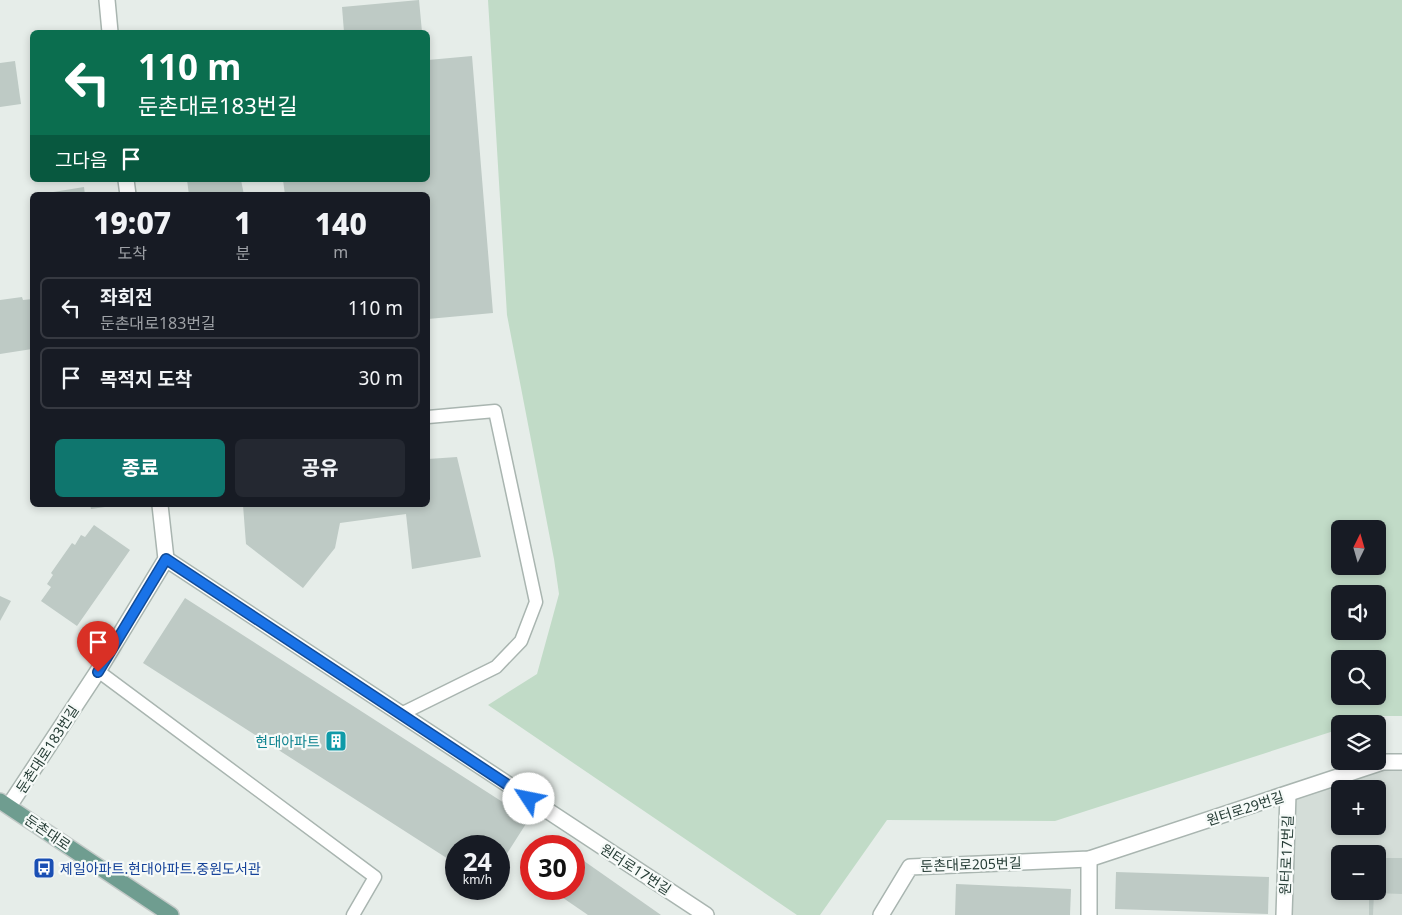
<!DOCTYPE html>
<html lang="ko">
<meta charset="utf-8">
<style>
body{margin:0;font-family:"Noto Sans","Noto Sans KR",sans-serif;background:#242831;color:#f1f3f6;height:100vh;display:flex;flex-direction:column;font-size:19px;white-space:nowrap}
*{box-sizing:border-box;margin:0}
p{font-size:16px;color:#9ea1a6}
.icon{flex:none;width:28px;height:28px;fill:none;stroke:currentColor;stroke-width:2;stroke-linecap:round;stroke-linejoin:round}
.map{position:relative;flex:1;overflow:hidden}
.details{position:absolute;left:30px;top:192px;width:400px;height:315px;display:flex;flex-direction:column;background:#171b24;border-radius:8px;box-shadow:0 2px 8px #0003}
.details>*{flex:none}
.hud{position:absolute;left:30px;top:30px;width:400px;height:152px;border-radius:8px;box-shadow:0 2px 8px #0003;background:#0b6e4f;color:#fff;overflow:hidden}
.needle{width:32px;rotate:5deg}
.fabs{position:absolute;left:1331px;top:520px;display:grid;gap:10px}
.fabs a{display:grid;place-items:center;width:55px;height:55px;border-radius:8px;background:#171b24;box-shadow:0 2px 8px #0003;font-size:25px}
.speed{position:absolute;left:445px;top:835px;display:flex;gap:10px;font-size:25px;font-weight:700;text-align:center}
.speed>*{display:grid;place-content:center;width:65px;height:65px;border-radius:50%;background:#171b24;box-shadow:0 2px 8px #0003;line-height:1}
.speed small{font-size:12px;font-weight:400}
.speed .limit{border:8px solid #d22;background:#fff;color:#111}
.pin{position:absolute;display:grid;place-items:center;width:42px;height:42px;color:#fff;margin:-51px -21px;border-radius:50% 50% 50% 0;rotate:-45deg;box-shadow:0 0 5px #0007}
.pin .icon{rotate:45deg}
.me{position:absolute;width:55px;margin:-28px;rotate:304deg;stroke-linejoin:round;filter:drop-shadow(0 0 4px #0008)}
.turn{display:flex;align-items:center;gap:18px;height:105px;padding:0 25px;font-size:22px}
.turn .icon{width:65px;height:65px;stroke-width:2.5}
.turn b{display:block;font-size:35px;line-height:42px}
.then{display:flex;align-items:center;height:48px;padding:0 25px;background:#0003;gap:10px;font-size:19px}
.eta{display:flex;justify-content:space-evenly;align-items:center;height:85px;text-align:center}
.eta b{font-size:30px;font-weight:800;line-height:35px}
.cta{display:flex;gap:10px;margin-top:auto;padding:10px 25px}
.cta a{flex:1;height:58px;border-radius:8px;background:#0f766e;color:#fff;font-size:20px;font-weight:800;line-height:58px;text-align:center}
.cta a+a{background:#242831;color:#f1f3f6}
ul{padding:0;list-style:none}
li{display:flex;align-items:center;gap:15px;height:62px;margin:0 10px 8px;padding:0 15px;border:2px solid #363941;border-radius:8px}
li div{flex:1}
li b{display:block;font-size:19px}
li em{font-style:normal}
.map>svg:first-child{display:block}
.built{fill:#d4ddd8;fill-rule:evenodd}
.green{fill:#c1dbc7;fill-rule:evenodd}
.building{fill:#becac5}
.lines{fill:none;stroke-linecap:round;stroke-linejoin:round}
.service-casing{stroke:#a9b5b0;stroke-width:15}
.minor-casing{stroke:#a9b5b0;stroke-width:18}
.primary-casing{stroke:#c2c9c7;stroke-width:18}
.service{stroke:#fff;stroke-width:12}
.minor{stroke:#fff;stroke-width:15}
.primary{stroke:#6f9d90;stroke-width:15}
.route-casing{stroke:#114b97;stroke-width:12}
.route{stroke:#1a73e8;stroke-width:9}
.labels{text-anchor:middle;dominant-baseline:central;stroke-width:4.5;stroke-linejoin:round;paint-order:stroke}
.culture-label{font-size:14px;fill:#0d838f;stroke:#f6faf8;text-anchor:end}
.street-label{font-size:14px;fill:#263d36;stroke:#f6faf8}
.transit-label{font-size:14px;fill:#164399;stroke:#f6faf8;text-anchor:start}
</style>
<div class="map">
<svg width="1402" height="915" viewBox="0 0 1402 915">
<rect width="100%" height="100%" fill="#e6ede9"/>
<!-- built -->
<path class="built" d="M1402,762v153h-118l4,-121zM1340,789h38v37h-38zM1340,854h38v37h-38z"/>
<!-- green -->
<path class="green" d="M488,0h914v716h-22l-24,8h-16v5l-285,92 -168,-1 -67,95h-23l-309,-210 49,-31 22,-80 -5,-35 -47,-244zM1340,529h38v37h-38zM1340,594h38v37h-38zM1340,659h38v37h-38z"/>
<!-- building -->
<g class="building">
<path d="M419,0l3,32h-78l-2,-25z"/>
<path d="M472,56l21,257 -65,6v-124h-143l-2,-15h145v-120z"/>
<path d="M15,61l6,43 -21,3v-44z"/>
<path d="M187,180h54l3,15h-55z"/>
<path d="M84,187l1,8h-44v-1z"/>
<path d="M22,297l1,3 9,-1v50l-32,5v-54z"/>
<path d="M457,457l24,100 -69,12 -6,-55 -66,9 -5,25 -32,40 -57,-44 -3,-39h185v-46z"/>
<path d="M90,505h22v1l-21,3z"/>
<path d="M94,525l36,25 -53,76 -36,-25 10,-14 -4,-3 6,-9 -2,-2 21,-30 3,2 6,-10 4,2z"/>
<path d="M0,596l11,5 -11,20z"/>
<path d="M185,598l344,221 -30,47v-20h-43v18l-313,-201z"/>
<path d="M554,840l8,6h-12z"/>
<path d="M574,854l87,61h-73l-38,-26h24z"/>
<path d="M1378,858h24v36l-28,-1 -1,22h-4v-24h9z"/>
<path d="M1116,872l153,5 -1,37 -153,-5z"/>
<path d="M956,884l115,5 -1,26h-115z"/>
</g>
<g class="lines">
<!-- service casing -->
<g class="service-casing">
<g id="service">
<path d="M98,671l277,206 -22,38"/>
<path d="M401,714l95,-47 25,-26 15,-39 -41,-191 -67,6"/>
</g>
</g>
<!-- minor casing -->
<g class="minor-casing">
<g id="minor">
<path d="M107,0l3,32"/>
<path d="M126,180l2,15"/>
<path d="M166,559l540,356"/>
<path d="M9,806l89,-135 68,-112 -6,-54"/>
<path d="M1089,859v56"/>
<path d="M881,915l29,-48 179,-8 294,-97h19"/>
<path d="M1284,915l4,-121"/>
</g>
</g>
<!-- primary casing -->
<g class="primary-casing">
<path id="primary" d="M0,801l171,114"/>
</g>
<!-- service -->
<use href="#service" class="service"/>
<!-- minor -->
<use href="#minor" class="minor"/>
<!-- primary -->
<use href="#primary" class="primary"/>
</g>
<g class="lines">
<!-- route casing -->
<g class="route-casing">
<path id="route" d="M98,672l68,-113 363,240"/>
</g>
<!-- route -->
<use href="#route" class="route"/>
</g>
<!-- icons -->
<defs>
<g id="building-square" transform="scale(1.125)"><rect x="-9" y="-9" width="18" height="18" rx="4" fill="#0f9aa8" stroke="#f6faf8"/><path d="M-4-6H4V6H1V3H-1V6H-4ZM-2.5-4.3h1.7v1.8h-1.7ZM.8-4.3h1.7v1.8H.8ZM-2.5-1h1.7V.8h-1.7ZM.8-1h1.7V.8H.8Z" fill="#fff"/></g>
<g id="bus-square" transform="scale(1.125)"><rect x="-9" y="-9" width="18" height="18" rx="4" fill="#1a4fb4" stroke="#f6faf8"/><path d="M-5-6H5V4H4V6H2V4H-2V6H-4V4H-5ZM-3.5-4V0h7V-4ZM-3.5 1.2v1.5H-2V1.2ZM2 1.2v1.5H3.5V1.2Z" fill="#fff"/></g>
</defs>
<g fill-rule="evenodd">
<use href="#building-square" x="336" y="741"/>
<use href="#bus-square" x="44" y="868"/>
</g>
<g class="labels">
<!-- culture labels -->
<g class="culture-label">
<text x="320" y="741">현대아파트</text>
</g>
<!-- street labels -->
<g class="street-label">
<text transform="translate(47 749) rotate(-57)">둔촌대로183번길</text>
<text transform="translate(1245 808) rotate(-18)">원터로29번길</text>
<text transform="translate(48 832) rotate(34)">둔촌대로</text>
<text transform="translate(1286 855) rotate(-88)">원터로17번길</text>
<text transform="translate(971 864) rotate(-2)">둔촌대로205번길</text>
<text transform="translate(636 869) rotate(33)">원터로17번길</text>
</g>
<!-- transit labels -->
<g class="transit-label">
<text x="60" y="868">제일아파트.현대아파트.중원도서관</text>
</g>
</g>
</svg>
<div class="fabs">
<a><svg class="needle" viewBox="-14 -14 28 28"><path d="M0-13l5 13h-10z" fill="#e53935"/><path d="M0 13l5-13h-10z" fill="#9ea1a6"/></svg></a>
<a><svg class="icon" aria-label="sound" viewBox="0 0 24 24"><path d="M4 9h4l5-4v14l-5-4H4zM17 9q2 3 0 6"/></svg></a>
<a><svg class="icon" aria-label="search" viewBox="0 0 24 24"><circle cx="10" cy="10" r="6"/><path d="M15 15l6 6"/></svg></a>
<a><svg class="icon" aria-label="layers" viewBox="0 0 24 24"><path d="M12 4l9 5-9 5-9-5zM3 14l9 5 9-5"/></svg></a>
<a>+</a>
<a>−</a>
</div>
<div class="speed"><div>24<small>km/h</small></div><div class="limit">30</div></div>
<div class="pin" style="left:98px;top:672px;background:#d93025"><svg class="icon" aria-label="arrive" viewBox="0 0 24 24"><path d="M6 21V4h12l-3 4 3 4H6"/></svg></div>
<svg class="me" style="left:529px;top:799px" viewBox="-20 -20 40 40"><circle r="19" fill="#fff"/><path d="M0-13L10 11 0 6-10 11z" fill="#1a73e8"/></svg>
<div class="hud">
<div class="turn"><svg class="icon" aria-label="left" viewBox="0 0 24 24"><path d="M17 20v-9H6M10 6l-5 5 5 5"/></svg><div><b>110 m</b>둔촌대로183번길</div></div>
<div class="then">그다음<svg class="icon" aria-label="arrive" viewBox="0 0 24 24"><path d="M6 21V4h12l-3 4 3 4H6"/></svg></div>
</div>
<section class="details">
<div class="eta">
<div><b>19:07</b><p>도착</p></div>
<div><b>1</b><p>분</p></div>
<div><b>140</b><p>m</p></div>
</div>
<ul>
<li><svg class="icon" aria-label="left" viewBox="0 0 24 24"><path d="M17 20v-9H6M10 6l-5 5 5 5"/></svg><div><b>좌회전</b><p>둔촌대로183번길</p></div><em>110 m</em></li>
<li><svg class="icon" aria-label="arrive" viewBox="0 0 24 24"><path d="M6 21V4h12l-3 4 3 4H6"/></svg><div><b>목적지 도착</b></div><em>30 m</em></li>
</ul>
<div class="cta"><a>종료</a><a>공유</a></div>
</section>
</div>
